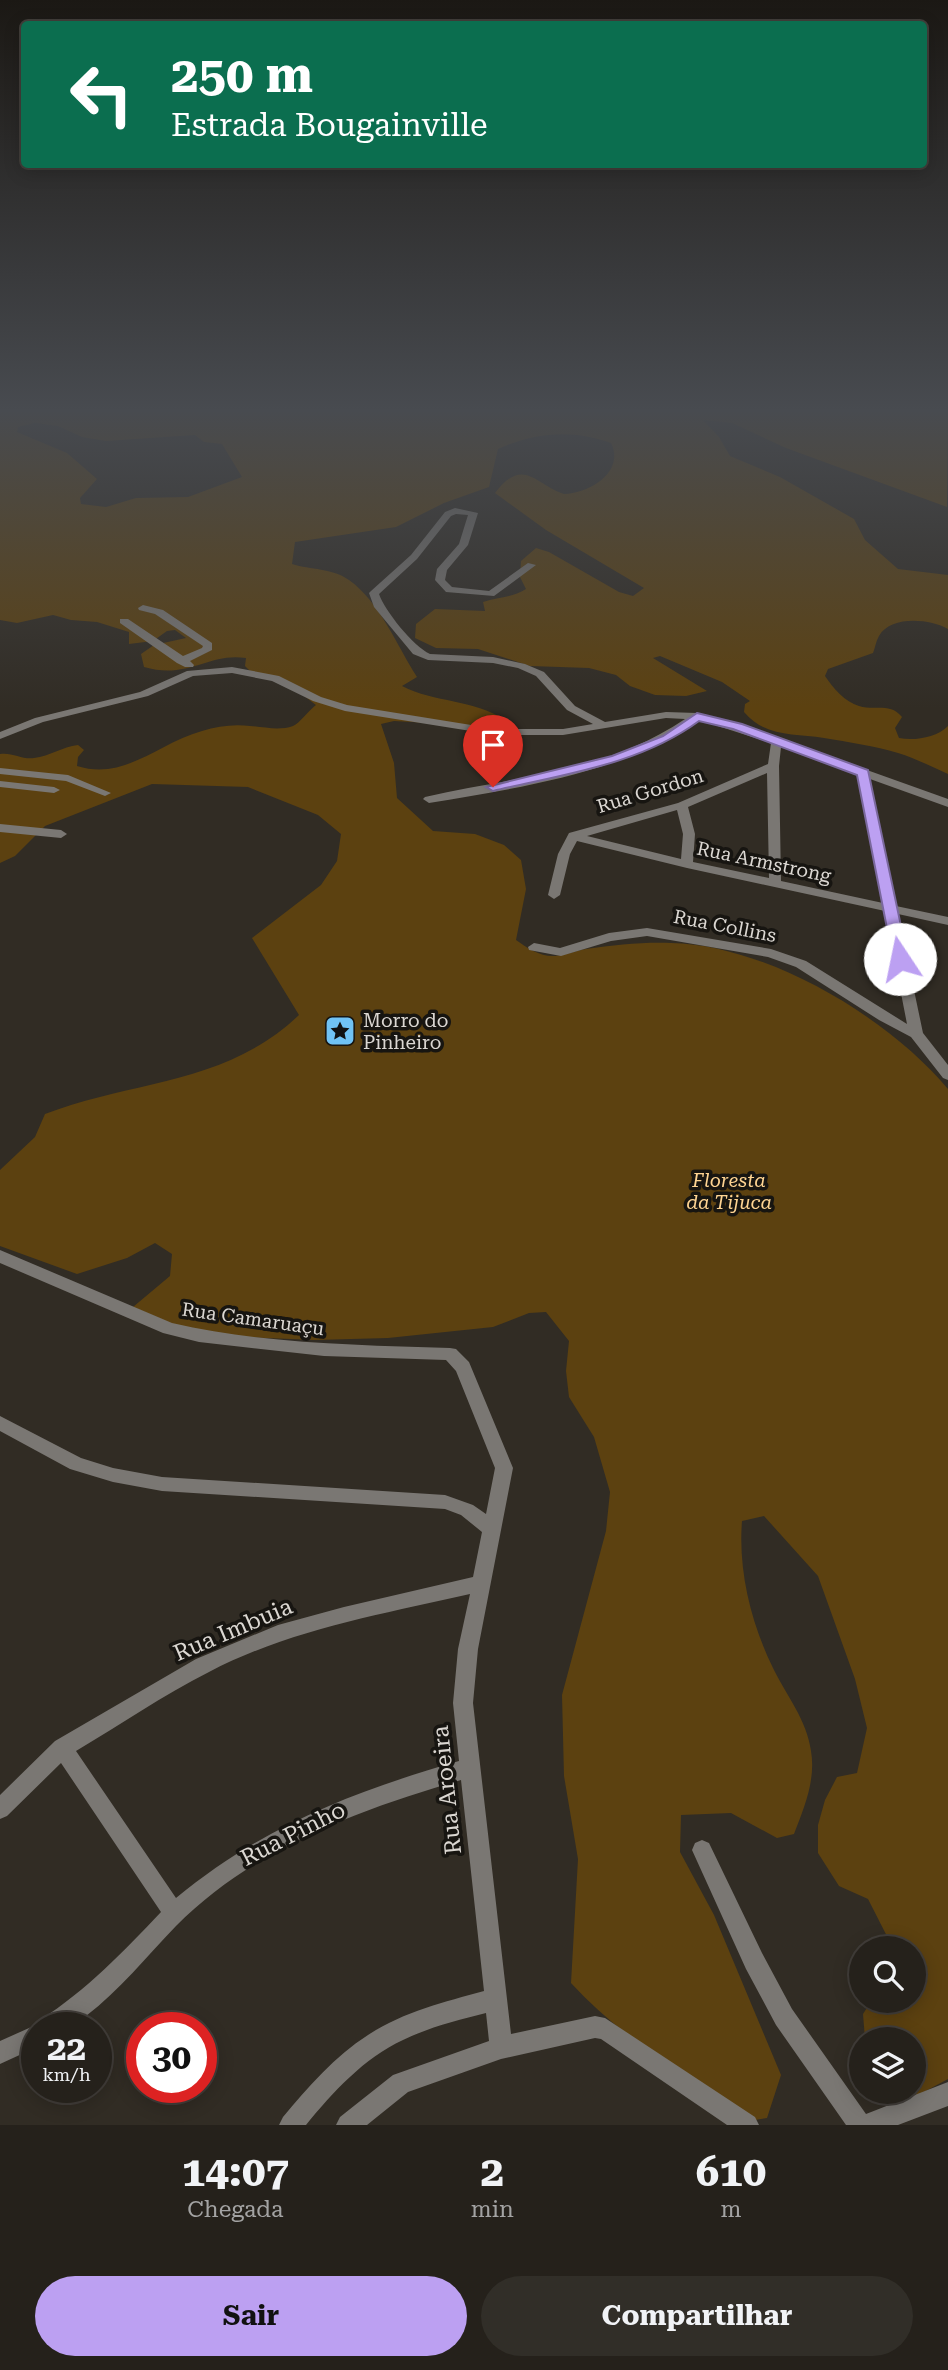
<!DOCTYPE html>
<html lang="pt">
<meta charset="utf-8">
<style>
body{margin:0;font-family:"Roboto Serif",serif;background:#312e28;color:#f1f3f6;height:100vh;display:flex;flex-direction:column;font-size:26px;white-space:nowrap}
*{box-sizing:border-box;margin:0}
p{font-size:23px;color:#a3a3a3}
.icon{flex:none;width:38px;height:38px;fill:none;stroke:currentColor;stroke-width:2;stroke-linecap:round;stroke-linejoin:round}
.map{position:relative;height:2125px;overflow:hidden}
.drawer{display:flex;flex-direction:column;background:#25211b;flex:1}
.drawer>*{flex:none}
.top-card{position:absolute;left:21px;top:21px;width:906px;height:147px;border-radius:7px;box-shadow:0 4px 18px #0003,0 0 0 2px #423e3a;background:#0b6e4f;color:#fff;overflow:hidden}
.buttons{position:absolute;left:849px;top:1936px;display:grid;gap:14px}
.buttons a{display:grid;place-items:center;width:77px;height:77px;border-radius:50%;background:#25211b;box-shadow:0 4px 18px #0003,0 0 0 2px #423e3a;font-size:35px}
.speed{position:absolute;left:21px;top:2012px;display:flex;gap:14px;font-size:35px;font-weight:700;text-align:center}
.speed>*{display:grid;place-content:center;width:91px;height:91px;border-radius:50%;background:#25211b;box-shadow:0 4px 18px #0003,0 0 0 2px #423e3a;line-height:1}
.speed small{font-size:18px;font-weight:400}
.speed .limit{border:10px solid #d22;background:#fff;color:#111}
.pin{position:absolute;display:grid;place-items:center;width:60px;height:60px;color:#fff;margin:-72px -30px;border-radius:50% 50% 50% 0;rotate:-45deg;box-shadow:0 0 7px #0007}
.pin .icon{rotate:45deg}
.me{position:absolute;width:77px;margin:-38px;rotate:349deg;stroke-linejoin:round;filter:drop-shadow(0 0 5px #0008)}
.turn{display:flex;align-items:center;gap:24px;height:147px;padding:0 35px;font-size:32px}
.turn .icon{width:91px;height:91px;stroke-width:2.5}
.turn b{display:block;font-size:49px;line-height:60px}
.eta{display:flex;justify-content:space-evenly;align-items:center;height:119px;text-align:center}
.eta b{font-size:42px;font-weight:700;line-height:49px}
.primary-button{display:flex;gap:14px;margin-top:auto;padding:14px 35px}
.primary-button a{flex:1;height:80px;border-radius:42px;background:#bca0f2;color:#111;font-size:28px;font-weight:700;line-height:80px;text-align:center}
.primary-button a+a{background:#312e28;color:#f1f3f6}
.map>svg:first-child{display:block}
.green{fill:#5c4110;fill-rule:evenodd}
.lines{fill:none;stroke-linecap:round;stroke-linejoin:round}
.minor{fill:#7a7773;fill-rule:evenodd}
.route{fill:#bca0f2;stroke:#7a689d;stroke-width:2}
.labels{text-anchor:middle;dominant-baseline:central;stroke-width:7;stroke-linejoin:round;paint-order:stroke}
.street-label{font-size:19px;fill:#dbd7d2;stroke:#171511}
.poi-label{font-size:19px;fill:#dbd7d2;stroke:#171511;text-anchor:start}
.park-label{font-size:19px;font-style:italic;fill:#fed492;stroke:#171511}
.near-street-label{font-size:23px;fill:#dbd7d2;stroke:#171511}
</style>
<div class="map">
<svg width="948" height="2125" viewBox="0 0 948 2125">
<rect width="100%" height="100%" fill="#312c24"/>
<!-- green -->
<path class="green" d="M0,410h948l-1,97 -161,-59 -54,-25 -29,-3 16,17 11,19 50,21 74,42 11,21 33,29 50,6v54c-18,-10 -57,-14 -69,7 -3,5 -4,12 -6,17l-45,16 -3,7c8,12 20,26 34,30 16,5 31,-4 43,11l-7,11 4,10c15,3 37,0 49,-12v48c-16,-7 -33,-16 -50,-21 -23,-7 -50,-11 -74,-15 -30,-5 -58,0 -80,-26l1,-8 5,-3 -28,-19 -62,-26 -7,2 54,33 -21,5 -31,-1 -25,-9 -14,-11 -27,-7 -59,-2 -52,-17 -42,-1 -21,-10 1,-14 19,-15 50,2 -2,-9c15,-5 29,-4 43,-13l-6,-12 1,-16 15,-13 13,4 70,40 14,4 11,-8 -98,-58 -51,-37c28,-37 40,-9 69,1 27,-1 61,-23 47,-51 -38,-14 -76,-11 -113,6l-9,38 -45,16 -48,24 -101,15 -3,22c19,6 40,4 57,16 31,22 48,66 68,97l-15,9c33,17 71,13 103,34l-4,7 -107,-6 -13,3 13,39 3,35 36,33 42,3 29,11 17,15 5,29 -10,51c11,8 25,17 39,16 10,-1 21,-5 31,-7 29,-4 56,-7 85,-6 96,2 217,74 277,146v990l-56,30 -11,-18h33v-52h-49l-2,-25 9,-14h42v-52h-21l-25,-49 -29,-13 -21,-33v-28l7,-25 12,-23 20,-4 10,-45 -12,-49 -37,-103 -54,-60 -22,5c-4,49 9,102 31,147 13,27 34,52 38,83 5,29 -7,57 -17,83l-17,4 -46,-25 -50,2 -1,37 34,63 67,160 -14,43 -12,2c-64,-42 -132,-80 -184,-137l7,-124 -14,-83 -2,-81 44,-164 4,-39 -16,-55 -25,-40 -3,-26 3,-30 -23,-29 -17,1 -36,14 -105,11 -73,2 -70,-3 -63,-9 -49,-21 37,-31 2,-22 -17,-11 -28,15 -50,16 -77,-28v-76l35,-33 10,-23c88,-34 181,-29 254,-99l-47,-77 69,-53 16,-24 4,-27 -23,-19 -70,-28 -96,-3 -107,42 -30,30 -15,7v-109c12,-2 23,6 34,4 16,-2 28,-11 44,-13l6,5 -6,7 -1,9c48,15 81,-23 125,-35 16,-5 32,-7 48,-5 14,1 29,5 43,0 7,-3 16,-16 23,-21 -19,-15 -36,-28 -61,-29l-10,-10 1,-8c-37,-6 -58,22 -102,9l-3,-13 13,-9 32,-7 -11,-8 -8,1 -14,10 -24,3v-12l-32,-10 -26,-2 -18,-5 -36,8 -17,-3zM35,423l23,3 24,11 24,4 89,-6 9,7 18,2 20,33 -54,20 -52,1 -30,9 -25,-3 -1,-6 17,-19 -30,-26 -50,-21 1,-5z"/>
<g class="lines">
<!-- minor -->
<g class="minor">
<path d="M455,508l23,5 -10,32 -21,25 -2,10 7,7 37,4 39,-28 8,2 -42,31 -48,-4 -11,-12 2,-11 22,-25 9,-29 -12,-1 -5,2 -34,43 -38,35c6,17 34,52 51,60l63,3 32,7 19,8 31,34 30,16 61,-10 31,1 44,12 207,74v8l-78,-28 26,127 52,11v8l-50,-11 25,119 25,32v15l-5,-2 -32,-41 -32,-17 -83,-53 -28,-10 -121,-21 -36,5 -50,15 -32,-6 -1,-3 6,-4 26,5 49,-15 38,-5 124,21 35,12 101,63 -22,-113 -198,-43 -110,-27 -7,13 -10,41 -6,4 -6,-4 10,-41 11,-21 109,-30 90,-39 3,-21 -72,-23c-81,54 -176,67 -270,83l-6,-4 2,-2c94,-22 176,-22 260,-78l-19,-1 -103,17h-67l-151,-24 -32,-10 -41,-20 -40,-8 -39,3 -45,20 -105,26 -43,17v-7l35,-14 105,-26 47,-21 45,-4 47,9 42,21 26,8 149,24h67l30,-5 -26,-14 -31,-34 -18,-8 -25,-5 -65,-3 -15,-6 -39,-47 -5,-14 2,-2 40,-36 34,-43zM781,747l77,27 25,129 -102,-22 -2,-115zM767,773l2,105 -76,-16 2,-28 -7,-27zM677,810l6,24 -2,25 -94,-23z"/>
<path d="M143,605l20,5 49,33v7l-22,11 4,4 -1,2h-8l-8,-4 -57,-40v-4h8l55,37 19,-8 1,-2 -48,-32 -16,-4 -1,-2z"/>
<path d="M0,768l68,7 43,18 -6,3 -39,-15 -66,-7z"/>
<path d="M0,781l54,6 6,3 -6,3 -54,-6z"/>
<path d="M0,824l61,6 6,4 -6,4 -61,-6z"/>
<path d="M0,1250l172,73c91,21 186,22 278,25l6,1 13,13 44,106 -35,181 -5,54 38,331 84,-18 10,2 150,99 4,8h-32l-126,-86 -6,-1 -94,21 -93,33 -41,33h-31l4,-8 53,-42 96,-34 -3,-28c-28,7 -56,14 -83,27 -39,18 -70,52 -97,85h-27l4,-8c25,-30 52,-61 85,-82 35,-23 76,-33 116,-44l-23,-211c-102,30 -208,68 -285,146 -30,31 -56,64 -90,90 -5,3 -12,10 -17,12 -9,3 -23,0 -32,0v19l-37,17v-23l38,-17 2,-4c47,-30 83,-68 121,-108l-100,-149 -54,53 -7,3v-24l55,-54 141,-82 82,-34 66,-18 129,-30 9,-45 -21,-17 -16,-6 -283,-18 -49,-9 -43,-13 -70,-38v-15l81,42 32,10 49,9 283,18 28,10 13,9 9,-46 -39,-97 -10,-11 -122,-4 -125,-14 -36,-9 -163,-70zM470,1594l-12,55 -5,54 6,58c-107,31 -195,65 -283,137l-100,-147c44,-26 87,-56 133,-79 80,-42 173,-58 261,-78z"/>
<path d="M702,1840l7,3 53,110 30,56 74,105 82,-32v24l-50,19h-52l-70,-100 -30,-56 -54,-119 3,-7z"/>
</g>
</g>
<!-- sky -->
<linearGradient id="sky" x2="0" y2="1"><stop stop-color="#1b1814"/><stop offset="0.58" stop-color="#484b50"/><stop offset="1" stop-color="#484b50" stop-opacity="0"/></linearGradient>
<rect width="948" height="708" fill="url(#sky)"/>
<!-- route -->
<path class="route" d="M697,713l45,11 126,46 40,189 -2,3 -6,1 -7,-4 -36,-184 -124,-46 -34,-8c-60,44 -135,53 -206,70l-7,-4 126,-31 51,-20z"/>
<!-- icons -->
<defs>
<g id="sight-square" transform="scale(1.575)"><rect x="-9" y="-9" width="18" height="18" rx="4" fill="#70c2f4" stroke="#171511"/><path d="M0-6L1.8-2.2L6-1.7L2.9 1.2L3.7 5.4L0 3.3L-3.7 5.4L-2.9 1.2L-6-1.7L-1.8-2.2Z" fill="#111"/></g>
</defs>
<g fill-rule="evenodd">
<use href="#sight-square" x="340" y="1031"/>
</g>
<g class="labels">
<!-- street labels -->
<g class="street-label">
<text transform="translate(650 791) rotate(-17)">Rua Gordon</text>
<text transform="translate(764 862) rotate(12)">Rua Armstrong</text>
<text transform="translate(725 926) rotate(11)">Rua Collins</text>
<text transform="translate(253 1319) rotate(8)">Rua Camaruaçu</text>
</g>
<!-- poi labels -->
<g class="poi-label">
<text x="363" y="1020">Morro do<tspan x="363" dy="22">Pinheiro</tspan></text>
</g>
<!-- park labels -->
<g class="park-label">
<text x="729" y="1180">Floresta<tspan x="729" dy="22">da Tijuca</tspan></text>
</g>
<!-- near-street labels -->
<g class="near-street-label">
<text transform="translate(233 1630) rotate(-23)">Rua Imbuia</text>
<text transform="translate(447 1790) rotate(-96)">Rua Aroeira</text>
<text transform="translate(293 1834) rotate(-27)">Rua Pinho</text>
</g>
</g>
</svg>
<div class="buttons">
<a><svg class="icon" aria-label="search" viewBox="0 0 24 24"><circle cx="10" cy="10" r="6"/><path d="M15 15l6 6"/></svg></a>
<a><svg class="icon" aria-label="layers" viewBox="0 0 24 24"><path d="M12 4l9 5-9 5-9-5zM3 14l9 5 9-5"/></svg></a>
</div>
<div class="speed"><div>22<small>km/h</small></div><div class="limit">30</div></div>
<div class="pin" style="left:493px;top:787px;background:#d93025"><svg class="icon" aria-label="arrive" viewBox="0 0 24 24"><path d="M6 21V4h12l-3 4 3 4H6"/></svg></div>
<svg class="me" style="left:900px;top:959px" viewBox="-20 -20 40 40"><circle r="19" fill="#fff"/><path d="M0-13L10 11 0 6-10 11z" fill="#bca0f2"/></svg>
<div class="top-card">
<div class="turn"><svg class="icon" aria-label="left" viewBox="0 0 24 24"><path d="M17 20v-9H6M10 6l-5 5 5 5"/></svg><div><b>250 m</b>Estrada Bougainville</div></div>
</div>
</div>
<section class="drawer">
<div class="eta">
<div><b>14:07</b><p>Chegada</p></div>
<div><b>2</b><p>min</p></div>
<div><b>610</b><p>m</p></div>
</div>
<div class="primary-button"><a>Sair</a><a>Compartilhar</a></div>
</section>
